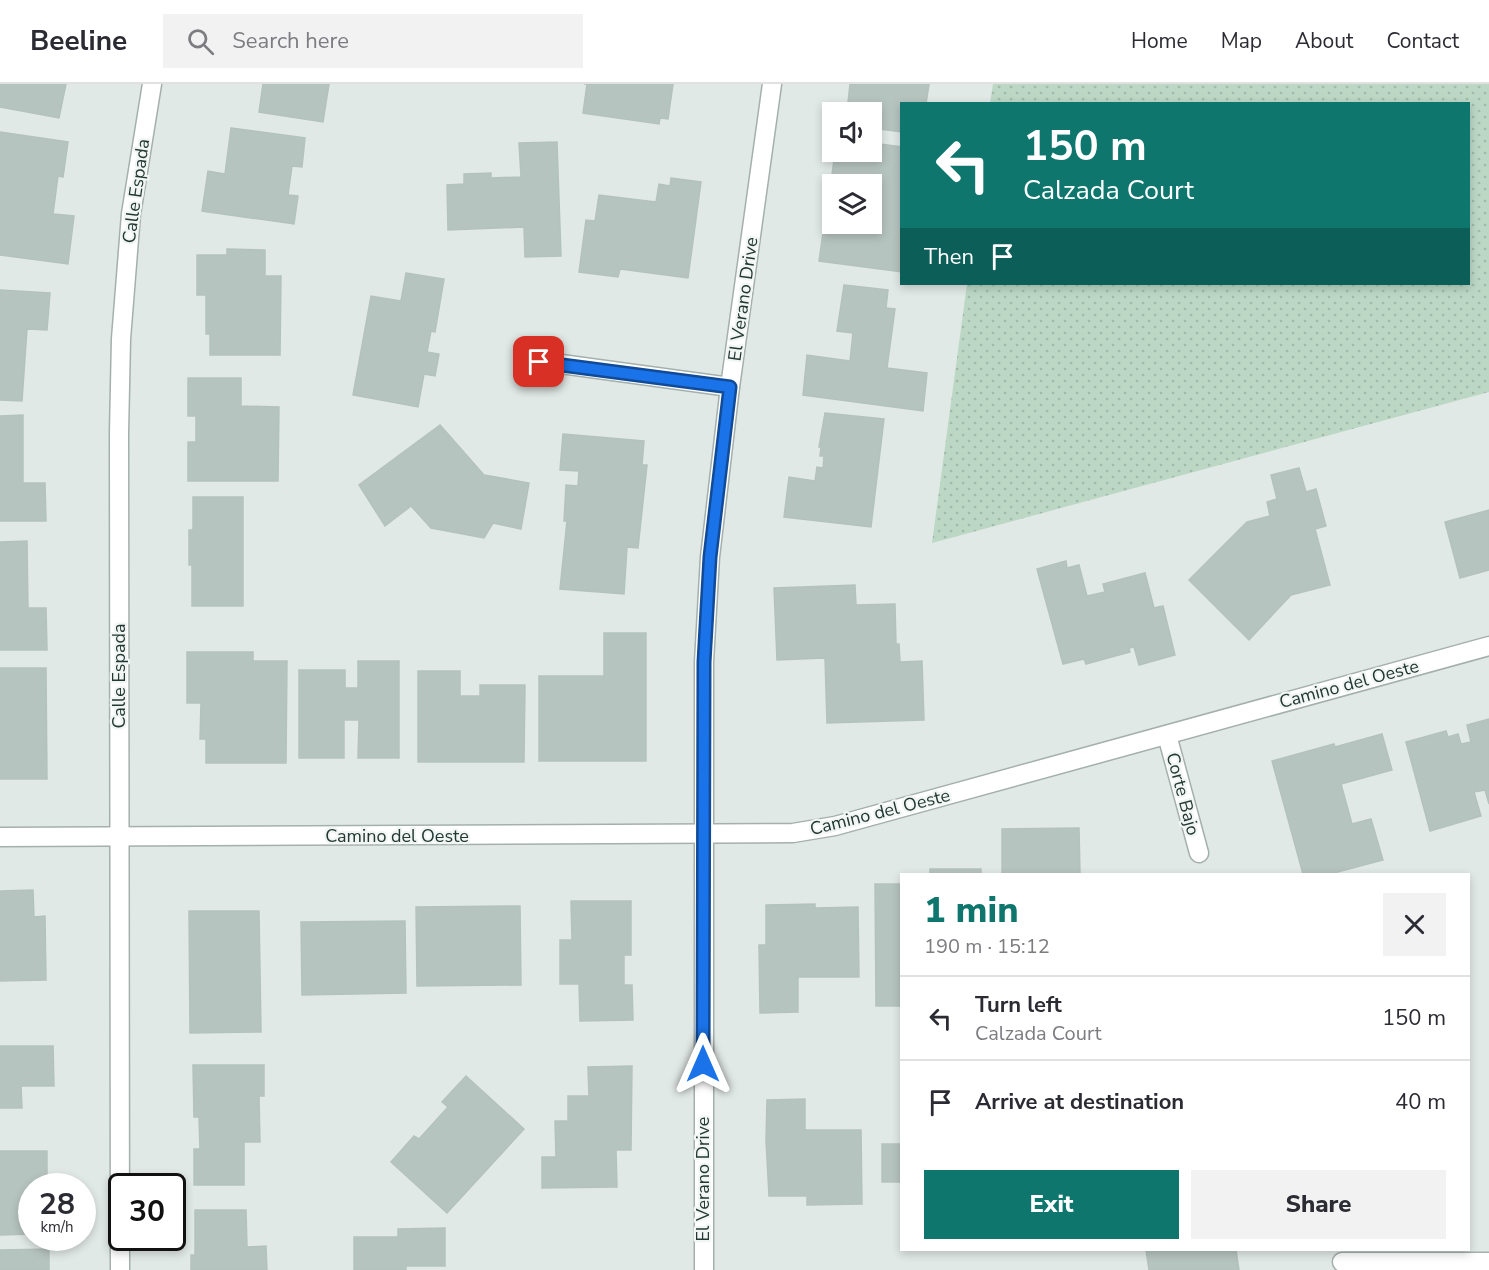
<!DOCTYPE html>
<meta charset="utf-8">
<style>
body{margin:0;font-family:"Nunito Sans",sans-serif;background:#f2f2f3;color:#2b2b33;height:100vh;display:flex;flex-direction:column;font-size:22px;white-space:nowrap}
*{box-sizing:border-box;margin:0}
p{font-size:20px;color:#7c7c81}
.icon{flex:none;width:33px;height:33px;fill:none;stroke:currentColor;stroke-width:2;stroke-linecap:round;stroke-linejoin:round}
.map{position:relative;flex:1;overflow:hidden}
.sheet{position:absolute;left:900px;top:789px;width:570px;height:378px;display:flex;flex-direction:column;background:#fff;border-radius:0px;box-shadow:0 3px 9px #0003}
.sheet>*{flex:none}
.hud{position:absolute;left:900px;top:18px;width:570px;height:183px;border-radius:0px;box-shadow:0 3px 9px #0003;background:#0f766e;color:#fff;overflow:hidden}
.controls{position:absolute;left:822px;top:18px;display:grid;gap:12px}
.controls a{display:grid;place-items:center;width:60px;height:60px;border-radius:0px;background:#fff;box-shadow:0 3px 9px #0003;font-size:30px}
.speed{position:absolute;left:18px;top:1089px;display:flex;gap:12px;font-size:30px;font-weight:700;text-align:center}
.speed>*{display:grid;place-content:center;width:78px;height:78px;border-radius:50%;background:#fff;box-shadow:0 3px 9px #0003;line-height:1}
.speed small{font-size:15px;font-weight:400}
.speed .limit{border:3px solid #111;border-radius:9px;background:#fff;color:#111}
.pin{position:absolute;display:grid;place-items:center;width:51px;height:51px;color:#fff;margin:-26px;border-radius:12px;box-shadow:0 3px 9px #0006}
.me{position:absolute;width:66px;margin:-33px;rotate:0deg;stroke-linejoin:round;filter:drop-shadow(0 0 4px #0008)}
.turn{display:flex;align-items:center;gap:21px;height:126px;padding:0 24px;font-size:27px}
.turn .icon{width:78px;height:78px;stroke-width:2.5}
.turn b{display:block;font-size:42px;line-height:51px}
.then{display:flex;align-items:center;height:57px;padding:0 24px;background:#0003;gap:12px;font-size:22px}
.round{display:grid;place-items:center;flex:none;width:63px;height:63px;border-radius:0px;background:#f2f2f3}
.headline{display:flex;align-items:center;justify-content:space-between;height:102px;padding:0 24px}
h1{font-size:36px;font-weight:800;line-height:45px;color:#0f766e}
.button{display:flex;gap:12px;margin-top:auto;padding:12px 24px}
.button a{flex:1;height:69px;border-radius:0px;background:#0f766e;color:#fff;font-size:24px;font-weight:800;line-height:69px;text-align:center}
.button a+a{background:#f2f2f3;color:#2b2b33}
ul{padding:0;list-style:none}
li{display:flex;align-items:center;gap:18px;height:84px;padding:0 24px;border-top:2px solid #e1e1e2}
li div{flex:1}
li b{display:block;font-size:22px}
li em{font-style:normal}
header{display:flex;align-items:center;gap:36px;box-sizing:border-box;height:84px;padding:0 30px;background:#fff;border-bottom:2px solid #e1e1e2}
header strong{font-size:28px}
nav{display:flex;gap:33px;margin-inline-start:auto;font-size:21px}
.search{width:420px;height:54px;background:#f2f2f3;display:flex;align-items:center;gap:15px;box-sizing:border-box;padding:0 21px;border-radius:0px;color:#7c7c81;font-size:22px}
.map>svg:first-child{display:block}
.grass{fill:url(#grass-dots)}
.building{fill:#b6c4bf;stroke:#b4c2bd;stroke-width:1.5}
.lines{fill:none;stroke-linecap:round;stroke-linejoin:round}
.street-casing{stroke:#a4b0ad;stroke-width:21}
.street{stroke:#fff;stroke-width:18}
.route-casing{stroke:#114b97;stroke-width:15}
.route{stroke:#1a73e8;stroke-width:10}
.labels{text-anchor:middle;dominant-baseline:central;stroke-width:4.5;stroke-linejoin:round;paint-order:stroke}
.street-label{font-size:18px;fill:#233833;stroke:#f1f6f4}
</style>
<header>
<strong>Beeline</strong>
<div class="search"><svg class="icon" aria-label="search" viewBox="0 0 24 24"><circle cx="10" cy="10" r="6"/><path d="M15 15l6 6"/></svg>Search here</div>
<nav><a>Home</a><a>Map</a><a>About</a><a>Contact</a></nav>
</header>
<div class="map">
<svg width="1489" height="1186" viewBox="0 0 1489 1186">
<defs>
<pattern id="grass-dots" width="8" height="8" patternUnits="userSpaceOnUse" patternTransform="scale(1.5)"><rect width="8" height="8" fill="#bcd8c5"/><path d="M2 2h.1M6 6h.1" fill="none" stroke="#a1baaa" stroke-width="1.8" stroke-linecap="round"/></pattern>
</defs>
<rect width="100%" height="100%" fill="#e1e9e6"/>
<!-- grass -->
<path class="grass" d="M993,0h496v308l-557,151 35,-259h501v-180l-478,-1z"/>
<!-- building -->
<g class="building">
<path d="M0,0h66l-7,34 -59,-11z"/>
<path d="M263,0h66l-6,38 -64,-10z"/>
<path d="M584,0h89l-5,35 -8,-1 -1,6 -76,-11 4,-29z"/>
<path d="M850,0h79l-3,20h-24v28l-30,-4v-16h-25z"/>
<path d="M231,44l74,10 -3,29 -10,-1 -4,29 10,1 -4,28 -92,-13 6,-40 17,3z"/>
<path d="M0,48l68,10 -5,35 -5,-1 -5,38 21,2 -6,48 -68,-9z"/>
<path d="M557,58l4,114 -36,1 -1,-30 -76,3 -1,-45 17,-1v-10l27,-1v5l30,-1 -2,-34z"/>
<path d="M872,59l30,4v125l-83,-11 7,-49h6v12h40v-40h-40v6h-2l5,-38h37z"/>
<path d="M671,94l30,4 -13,96 -68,-9 -2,8 -39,-5 7,-52 9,1 4,-26 57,7 3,-18 11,2z"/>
<path d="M227,165l38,1v26h16l-1,79h-70v-21h-4v-39h-9v-40h30z"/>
<path d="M406,189l38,6 -9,53 -4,-1 -4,21 12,2 -4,22 -11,-2 -6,33 -65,-12 18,-99 30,5z"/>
<path d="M844,201l44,5 -2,18 9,1 -8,59 40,5 -4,38 -120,-16 4,-40 43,6 3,-28 -16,-2z"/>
<path d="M0,206l50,3 -3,37 -20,-1 -5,72 -22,-1z"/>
<path d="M188,294h53v28l38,1 -1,74h-90v-39h8v-26h-8z"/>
<path d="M825,329l59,6 -13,108 -87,-10 5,-40 26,4 2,-14 6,1 1,-12h-4l1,-9h-2z"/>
<path d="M23,331v68h22l1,38h-46v-105z"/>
<path d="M440,341l44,50 45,8 -8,46 -28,-6 -9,15 -53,-10 -20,-22 -26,20 -26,-41z"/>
<path d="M563,350l81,7 -2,24h5l-9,83 -11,-1 -3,47 -64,-5 7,-68h-3l2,-36 12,1 1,-15 -19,-1z"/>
<path d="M1299,384l7,24 10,-3 10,37 -11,3 15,56 -39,10 -42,45 -60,-60 58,-58 23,-6 -3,-14 10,-3 -6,-24z"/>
<path d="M193,413h50v109h-51v-41h-3v-35h4z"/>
<path d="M1489,426v60l-29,8 -15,-56z"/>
<path d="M27,457l1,67h18l1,42h-47v-108z"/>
<path d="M1066,477l1,7 12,-3 8,31 18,-4 -2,-8 42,-11 9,35 9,-2 12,49 -36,10 -5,-18 -5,1 1,4 -44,12 -2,-5 -21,5 -26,-95z"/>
<path d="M855,501l1,20 39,-1 1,40h3l1,18 22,-1 2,59 -97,3 -2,-65 -48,2 -3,-72z"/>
<path d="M604,549h42v128h-107v-85h65z"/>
<path d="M187,568h66v9h34l-1,102h-80v-24h-6l1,-36h-14z"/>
<path d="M358,577h41v97h-41l1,-38h-15v38h-45v-88h46v18h13z"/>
<path d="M0,584h46l1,111h-47z"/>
<path d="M418,587h42v25h20v-11h45l-1,77h-106z"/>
<path d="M1489,635v85l-4,-14 -11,2 7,24 -51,15 -24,-89 40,-11 2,6 10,-3 3,10 10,-2 -4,-17z"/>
<path d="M1382,650l10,36 -51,14 11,40 19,-5 12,41 -53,14h-27l-31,-113 62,-17 1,3z"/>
<path d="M1079,744l1,46h-78v-45z"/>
<rect x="930" y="785" width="51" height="5"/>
<path d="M875,800h27v122h-26z"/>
<path d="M33,806l1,27 11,-1 1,64 -46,1v-90z"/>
<path d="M571,817h60v54h-7v30h8l1,35 -53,1 -1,-37h-19v-44h12z"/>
<path d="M815,820v4l43,-1 1,70h-61v35l-38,1 -1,-68h7v-40z"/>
<path d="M520,822l1,79 -104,1 -1,-79z"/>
<path d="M189,827h70l2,121 -71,1z"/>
<path d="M405,837l1,72 -104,2 -1,-73z"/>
<path d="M0,962h53l1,40h-33l1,22h-22z"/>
<path d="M193,981h71v31h-5l1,46h-16v43h-50v-36h6l-1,-32h-5z"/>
<path d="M632,982l-1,84h-15l1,37 -75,1v-31h14l-1,-36h13v-25h21l-1,-29z"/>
<path d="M466,992l58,53 -77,84 -56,-51 23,-26 5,3 29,-32 -6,-5z"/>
<path d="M805,1015v31h56l1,74 -55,1v-9h-38l-3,-56 1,-40z"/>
<rect x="882" y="1060" width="20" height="38"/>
<path d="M0,1067h47v35h-15v48l-32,1z"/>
<path d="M195,1126h51l1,37 19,-1 1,24h-76v-15h4z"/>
<path d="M445,1144v38h-39v4h-52v-33h44v-8z"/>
<path d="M49,1165v21h-49v-20z"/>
<path d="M1146,1166h90l3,20h-90z"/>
</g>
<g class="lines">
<!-- street casing -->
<g class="street-casing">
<g id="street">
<path d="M539,277l191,26"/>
<path d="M1167,651l32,118"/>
<path d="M0,753l793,-4 42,-7 654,-180"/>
<path d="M1342,1178h147"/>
<path d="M120,1186l-1,-837 2,-94 10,-125 21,-130"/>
<path d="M704,1186v-608l6,-105 20,-170 42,-303"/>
</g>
</g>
<!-- street -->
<use href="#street" class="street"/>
</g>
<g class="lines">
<!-- route casing -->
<g class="route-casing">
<path id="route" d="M539,278l191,25 -20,170 -6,105 -1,402"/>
</g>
<!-- route -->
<use href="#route" class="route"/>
</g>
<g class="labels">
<!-- street labels -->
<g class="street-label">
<text transform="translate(136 107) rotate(-82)">Calle Espada</text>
<text transform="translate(743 215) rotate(-82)">El Verano Drive</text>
<text transform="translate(119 592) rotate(-90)">Calle Espada</text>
<text transform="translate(1349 600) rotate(-15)">Camino del Oeste</text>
<text transform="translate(1183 710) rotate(75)">Corte Bajo</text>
<text transform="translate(880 728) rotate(-14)">Camino del Oeste</text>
<text x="397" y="752">Camino del Oeste</text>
<text transform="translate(703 1095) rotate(-90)">El Verano Drive</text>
</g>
</g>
</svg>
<div class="controls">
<a><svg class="icon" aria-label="sound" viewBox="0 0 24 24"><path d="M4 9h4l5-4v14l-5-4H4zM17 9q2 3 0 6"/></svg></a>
<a><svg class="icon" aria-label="layers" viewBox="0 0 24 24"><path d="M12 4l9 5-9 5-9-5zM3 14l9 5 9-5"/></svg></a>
</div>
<div class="speed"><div>28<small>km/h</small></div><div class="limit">30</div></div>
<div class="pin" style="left:539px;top:278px;background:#d93025"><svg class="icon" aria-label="arrive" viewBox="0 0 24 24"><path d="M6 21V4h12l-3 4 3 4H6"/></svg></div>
<svg class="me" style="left:703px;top:980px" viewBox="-20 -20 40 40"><path d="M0-17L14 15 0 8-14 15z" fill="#1a73e8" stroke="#fff" stroke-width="4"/></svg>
<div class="hud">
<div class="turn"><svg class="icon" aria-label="left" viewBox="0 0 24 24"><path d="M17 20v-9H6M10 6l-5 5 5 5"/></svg><div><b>150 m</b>Calzada Court</div></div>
<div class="then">Then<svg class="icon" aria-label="arrive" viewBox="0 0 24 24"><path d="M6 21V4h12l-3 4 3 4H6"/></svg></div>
</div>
<section class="sheet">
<div class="headline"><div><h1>1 min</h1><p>190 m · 15:12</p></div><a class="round"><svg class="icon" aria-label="close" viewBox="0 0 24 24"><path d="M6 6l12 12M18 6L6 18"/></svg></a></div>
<ul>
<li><svg class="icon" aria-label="left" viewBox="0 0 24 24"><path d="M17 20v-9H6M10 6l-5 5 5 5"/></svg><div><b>Turn left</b><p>Calzada Court</p></div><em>150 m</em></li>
<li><svg class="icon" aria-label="arrive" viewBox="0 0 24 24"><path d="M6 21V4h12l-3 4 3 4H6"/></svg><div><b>Arrive at destination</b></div><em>40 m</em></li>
</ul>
<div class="button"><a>Exit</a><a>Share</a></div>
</section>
</div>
